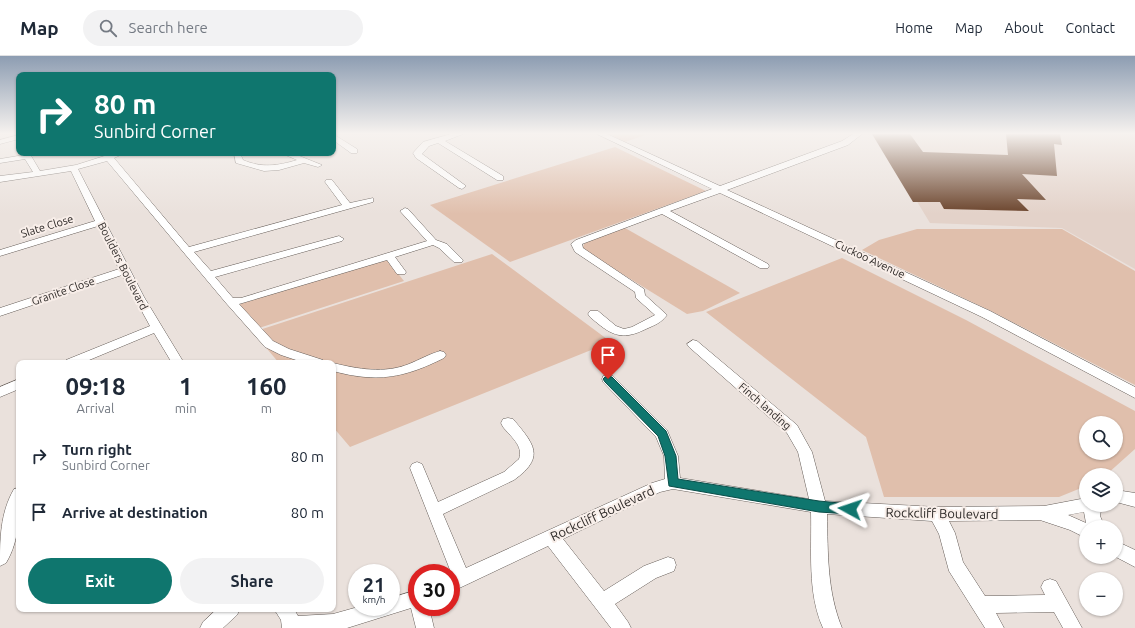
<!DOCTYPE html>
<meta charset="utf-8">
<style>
body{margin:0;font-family:Ubuntu,sans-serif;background:#f2f2f3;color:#1f2937;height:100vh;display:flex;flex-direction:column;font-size:15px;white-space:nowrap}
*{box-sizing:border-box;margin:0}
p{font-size:13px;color:#747a83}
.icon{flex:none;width:22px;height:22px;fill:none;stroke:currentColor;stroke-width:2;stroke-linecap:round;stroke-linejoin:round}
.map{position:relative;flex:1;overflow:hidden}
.sheet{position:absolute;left:16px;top:304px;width:320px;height:252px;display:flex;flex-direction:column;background:#fff;border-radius:8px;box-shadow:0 1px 3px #0004}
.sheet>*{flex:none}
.top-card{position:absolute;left:16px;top:16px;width:320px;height:84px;border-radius:8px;box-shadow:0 1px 3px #0004;background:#0f766e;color:#fff;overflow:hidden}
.fabs{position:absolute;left:1079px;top:360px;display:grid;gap:8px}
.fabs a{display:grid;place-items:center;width:44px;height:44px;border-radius:50%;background:#fff;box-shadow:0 1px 3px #0004;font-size:20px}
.speed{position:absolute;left:348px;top:508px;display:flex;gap:8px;font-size:20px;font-weight:700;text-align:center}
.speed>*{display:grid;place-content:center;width:52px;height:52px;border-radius:50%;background:#fff;box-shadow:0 1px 3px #0004;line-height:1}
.speed small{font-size:10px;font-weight:400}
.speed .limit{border:6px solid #d22;background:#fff;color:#111}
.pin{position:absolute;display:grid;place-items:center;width:34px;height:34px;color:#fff;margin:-41px -17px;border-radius:50% 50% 50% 0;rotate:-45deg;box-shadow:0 0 4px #0007}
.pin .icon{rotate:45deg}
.me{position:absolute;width:44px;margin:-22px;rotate:275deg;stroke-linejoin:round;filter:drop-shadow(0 0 3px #0008)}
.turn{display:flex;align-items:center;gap:14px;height:84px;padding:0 12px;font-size:18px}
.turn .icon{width:52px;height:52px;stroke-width:2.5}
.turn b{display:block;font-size:28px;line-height:34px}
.eta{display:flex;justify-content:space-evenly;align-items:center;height:68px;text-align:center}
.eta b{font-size:24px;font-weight:600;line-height:28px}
.action{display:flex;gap:8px;margin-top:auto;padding:8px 12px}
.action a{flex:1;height:46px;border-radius:24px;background:#0f766e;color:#fff;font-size:16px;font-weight:600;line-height:46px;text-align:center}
.action a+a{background:#f2f2f3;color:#1f2937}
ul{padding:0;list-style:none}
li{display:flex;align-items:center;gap:12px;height:56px;padding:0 12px}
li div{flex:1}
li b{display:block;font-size:15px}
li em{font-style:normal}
header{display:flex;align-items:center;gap:24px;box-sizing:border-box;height:56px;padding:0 20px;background:#fff;border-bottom:1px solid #e0e1e3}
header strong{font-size:19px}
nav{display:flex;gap:22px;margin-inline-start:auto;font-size:14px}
.search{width:280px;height:36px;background:#f2f2f3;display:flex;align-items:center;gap:10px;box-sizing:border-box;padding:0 14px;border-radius:22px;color:#747a83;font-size:15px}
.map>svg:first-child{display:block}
.built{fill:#e3d2c9}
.green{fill:#e0bfac;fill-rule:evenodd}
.building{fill:#6a432b}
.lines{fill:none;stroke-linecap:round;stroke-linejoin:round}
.minor-casing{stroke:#655d58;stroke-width:1}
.minor{fill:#fff;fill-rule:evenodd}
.route{fill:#0f766e;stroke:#0a4d48}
.labels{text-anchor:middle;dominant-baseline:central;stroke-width:4;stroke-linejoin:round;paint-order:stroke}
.street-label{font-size:11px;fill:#2d2927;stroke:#f8eee9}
.near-street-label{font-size:13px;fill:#2d2927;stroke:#f8eee9}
</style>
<header>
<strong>Map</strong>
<div class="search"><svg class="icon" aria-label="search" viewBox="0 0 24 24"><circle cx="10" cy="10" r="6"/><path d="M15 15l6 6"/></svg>Search here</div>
<nav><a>Home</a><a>Map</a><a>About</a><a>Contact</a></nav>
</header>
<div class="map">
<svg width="1135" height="572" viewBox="0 0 1135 572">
<rect width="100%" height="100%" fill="#eae1dc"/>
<!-- built -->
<path class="built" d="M876,78h259v135l-73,-41 -132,-5z"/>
<!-- green -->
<g class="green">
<path d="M609,78h39l-23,8z"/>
<path d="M615,91l91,44 -196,71 -80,-57z"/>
<path d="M625,172l115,65 -37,18 -16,3 -105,-65 3,-7z"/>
<path d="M917,173h145l73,42v114l-144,-74 -129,-61 17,-10z"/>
<path d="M492,198l119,88 -261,105 -17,-20v-64h-54l-26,-31z"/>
<path d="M842,202l124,62 169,91v38l-29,26h-20v11l-27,11h-175l-18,-60 -160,-125zM1086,367h30v30h-30z"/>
<path d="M384,204l4,1 16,20 -145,47 -20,-24z"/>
</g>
<!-- building -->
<path class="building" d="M872,78h38l13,18 85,3 -2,-21h54l2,11 -8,-1 3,32 -35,-2 24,26 -29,-1 12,12 -85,-2 -4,-7h-27z"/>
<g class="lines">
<!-- minor casing -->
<g class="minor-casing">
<g id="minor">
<path d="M333,78l24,15v4h-6l-18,-13z"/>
<path d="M451,78h12l-18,7 58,35v4h-6l-59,-37 -9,3 -7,8 44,32 -4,3 -3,-1 -43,-30 -3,-5 10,-11z"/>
<path d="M597,78h10l113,52 122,-45 11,-7h9l-14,11 -121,45 263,121 145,76v11l-153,-81 -262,-124 -50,18 98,53 1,2 -1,2h-8l-98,-54 -80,30 1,4 61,41 1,6 22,20c-6,8 -12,10 -21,14 -26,13 -36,5 -56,-12l-2,-3 2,-3h8l18,15 8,3 8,-2 23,-12 -19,-17 -1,-6 -60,-40 -4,-8 5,-4 136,-51z"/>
<path d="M19,79v4l-19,5v-4z"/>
<path d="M114,97h11l-11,5 75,89 153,-42 -17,-23 1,-2h6l18,23 23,-5v4l-179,50 17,19 128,-35 5,3 -2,2 -127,36 18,21h8l186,-57 -27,-30 5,-3 3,1 28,31 11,4 16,16 -1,2h-8l-15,-14 -6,-3 -38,12 11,15 -1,2h-8l-10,-14 -148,44 34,37 16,8 34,11 2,3h-20l-24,-8 -16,-8 -39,-44 -119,-142 -29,8 66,128 40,66h-12l-18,-30 -72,30h-18l2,-3 84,-34 -28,-51 -122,41v-8l119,-39 -21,-43 -98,30v-6l95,-29 -24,-50 -71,11v-6l33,-4 -8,-13 -25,4v-4l30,-5 10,17 36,-6z"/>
<path d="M234,97h6l3,7c19,8 34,6 54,0l-16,-7h11l30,12 -4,2 -14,-4 -25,7 -15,1 -28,-8z"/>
<path d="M693,284l4,1 100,84 15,27 13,49 112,6 107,-1 42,-8v7h16l-2,11 5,11h-19v11l-16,-8 -30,-10 -91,1 6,12 8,29 22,34 60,-1 -4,-8 3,-6 6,-2 6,2 26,47h-19l-9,-16 -58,1 8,15h-19l-36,-57 -10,-37 -7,-13 -105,-7c1,40 0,77 15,114h-19c-16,-35 -11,-78 -12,-116l-138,-23 -13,3 -97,47 41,52 40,-25 24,-9 6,2 2,6 -2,6 -18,7 -41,26 13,18 3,6h-20l-63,-82 -97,46 1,-17 -42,-107 2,-4 5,-2 5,2 16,38 66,-30 15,-13c5,-13 -9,-23 -16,-32l-2,-4 2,-4 5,-1 5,1c21,25 33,38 1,61l-71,34 23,54 186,-85 13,-4 -1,-23 -8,-19 -53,-55 -1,-3 1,-3h10l54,54 11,26 2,22 129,21 -11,-47 -11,-19 -98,-86 -2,-3zM1084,456l2,11 -18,-8z"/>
<path d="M440,295l4,1 2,3 -2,3c-40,20 -67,25 -111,13v-8c25,6 51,11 76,1 10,-4 20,-10 31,-13z"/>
<path d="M19,323v10l-19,8v-10z"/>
<path d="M19,432c0,26 1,52 -13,75l-6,3c0,-27 0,-53 14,-77z"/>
<path d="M1116,434l19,3v14l-19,-5z"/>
<path d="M1116,485l19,9v17l-19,-10z"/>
<path d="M417,534v17h12l5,21h-18l-5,-20 -64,20h-65l-1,-8 -7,-11h20l4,7 35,-2 25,-7h33v-9z"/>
<path d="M217,553h23l-3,6 -14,13h-23l3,-6z"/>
</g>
</g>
<!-- minor -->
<use href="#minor" class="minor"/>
</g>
<!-- sky -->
<linearGradient id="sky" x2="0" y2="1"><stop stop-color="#8d9db2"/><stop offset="0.49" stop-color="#f6f2ef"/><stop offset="1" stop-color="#f6f2ef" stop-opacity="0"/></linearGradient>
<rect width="1135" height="158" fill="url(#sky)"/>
<!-- route -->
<path class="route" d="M608,320l4,1 54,54 10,25 2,23 141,22 31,3 4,2 2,3 -2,4 -4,1 -31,-2 -150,-26 -4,-30 -7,-20 -53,-54 -2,-3 2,-2z"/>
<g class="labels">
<!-- street labels -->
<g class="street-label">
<text transform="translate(47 170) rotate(-17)">Slate Close</text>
<text transform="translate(870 203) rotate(25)">Cuckoo Avenue</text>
<text transform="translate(123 210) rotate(63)">Boulders Boulevard</text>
<text transform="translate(63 235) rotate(-19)">Granite Close</text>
<text transform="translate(765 350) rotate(41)">Finch landing</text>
</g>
<!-- near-street labels -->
<g class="near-street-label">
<text transform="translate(602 457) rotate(-25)">Rockcliff Boulevard</text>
<text transform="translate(942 457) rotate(1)">Rockcliff Boulevard</text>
</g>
</g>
</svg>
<div class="fabs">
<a><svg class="icon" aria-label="search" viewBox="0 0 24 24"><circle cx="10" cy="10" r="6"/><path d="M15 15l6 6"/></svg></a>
<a><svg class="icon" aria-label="layers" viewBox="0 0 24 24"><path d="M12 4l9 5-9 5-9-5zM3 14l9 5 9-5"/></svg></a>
<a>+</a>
<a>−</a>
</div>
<div class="speed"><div>21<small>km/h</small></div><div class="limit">30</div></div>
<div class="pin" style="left:608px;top:323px;background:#d93025"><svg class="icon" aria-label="arrive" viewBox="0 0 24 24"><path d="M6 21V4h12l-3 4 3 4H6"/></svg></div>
<svg class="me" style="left:850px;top:453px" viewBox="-20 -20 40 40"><path d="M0-17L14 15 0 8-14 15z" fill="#0f766e" stroke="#fff" stroke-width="4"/></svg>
<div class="top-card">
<div class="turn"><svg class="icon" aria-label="right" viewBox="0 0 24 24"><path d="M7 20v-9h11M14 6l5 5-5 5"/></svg><div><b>80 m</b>Sunbird Corner</div></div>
</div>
<section class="sheet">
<div class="eta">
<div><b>09:18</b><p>Arrival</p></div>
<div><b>1</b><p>min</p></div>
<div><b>160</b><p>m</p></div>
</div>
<ul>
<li><svg class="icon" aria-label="right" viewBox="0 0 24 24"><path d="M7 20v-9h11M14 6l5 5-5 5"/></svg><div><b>Turn right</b><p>Sunbird Corner</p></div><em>80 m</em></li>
<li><svg class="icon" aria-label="arrive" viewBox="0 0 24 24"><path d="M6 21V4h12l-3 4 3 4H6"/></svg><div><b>Arrive at destination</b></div><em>80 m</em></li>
</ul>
<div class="action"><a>Exit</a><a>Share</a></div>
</section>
</div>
